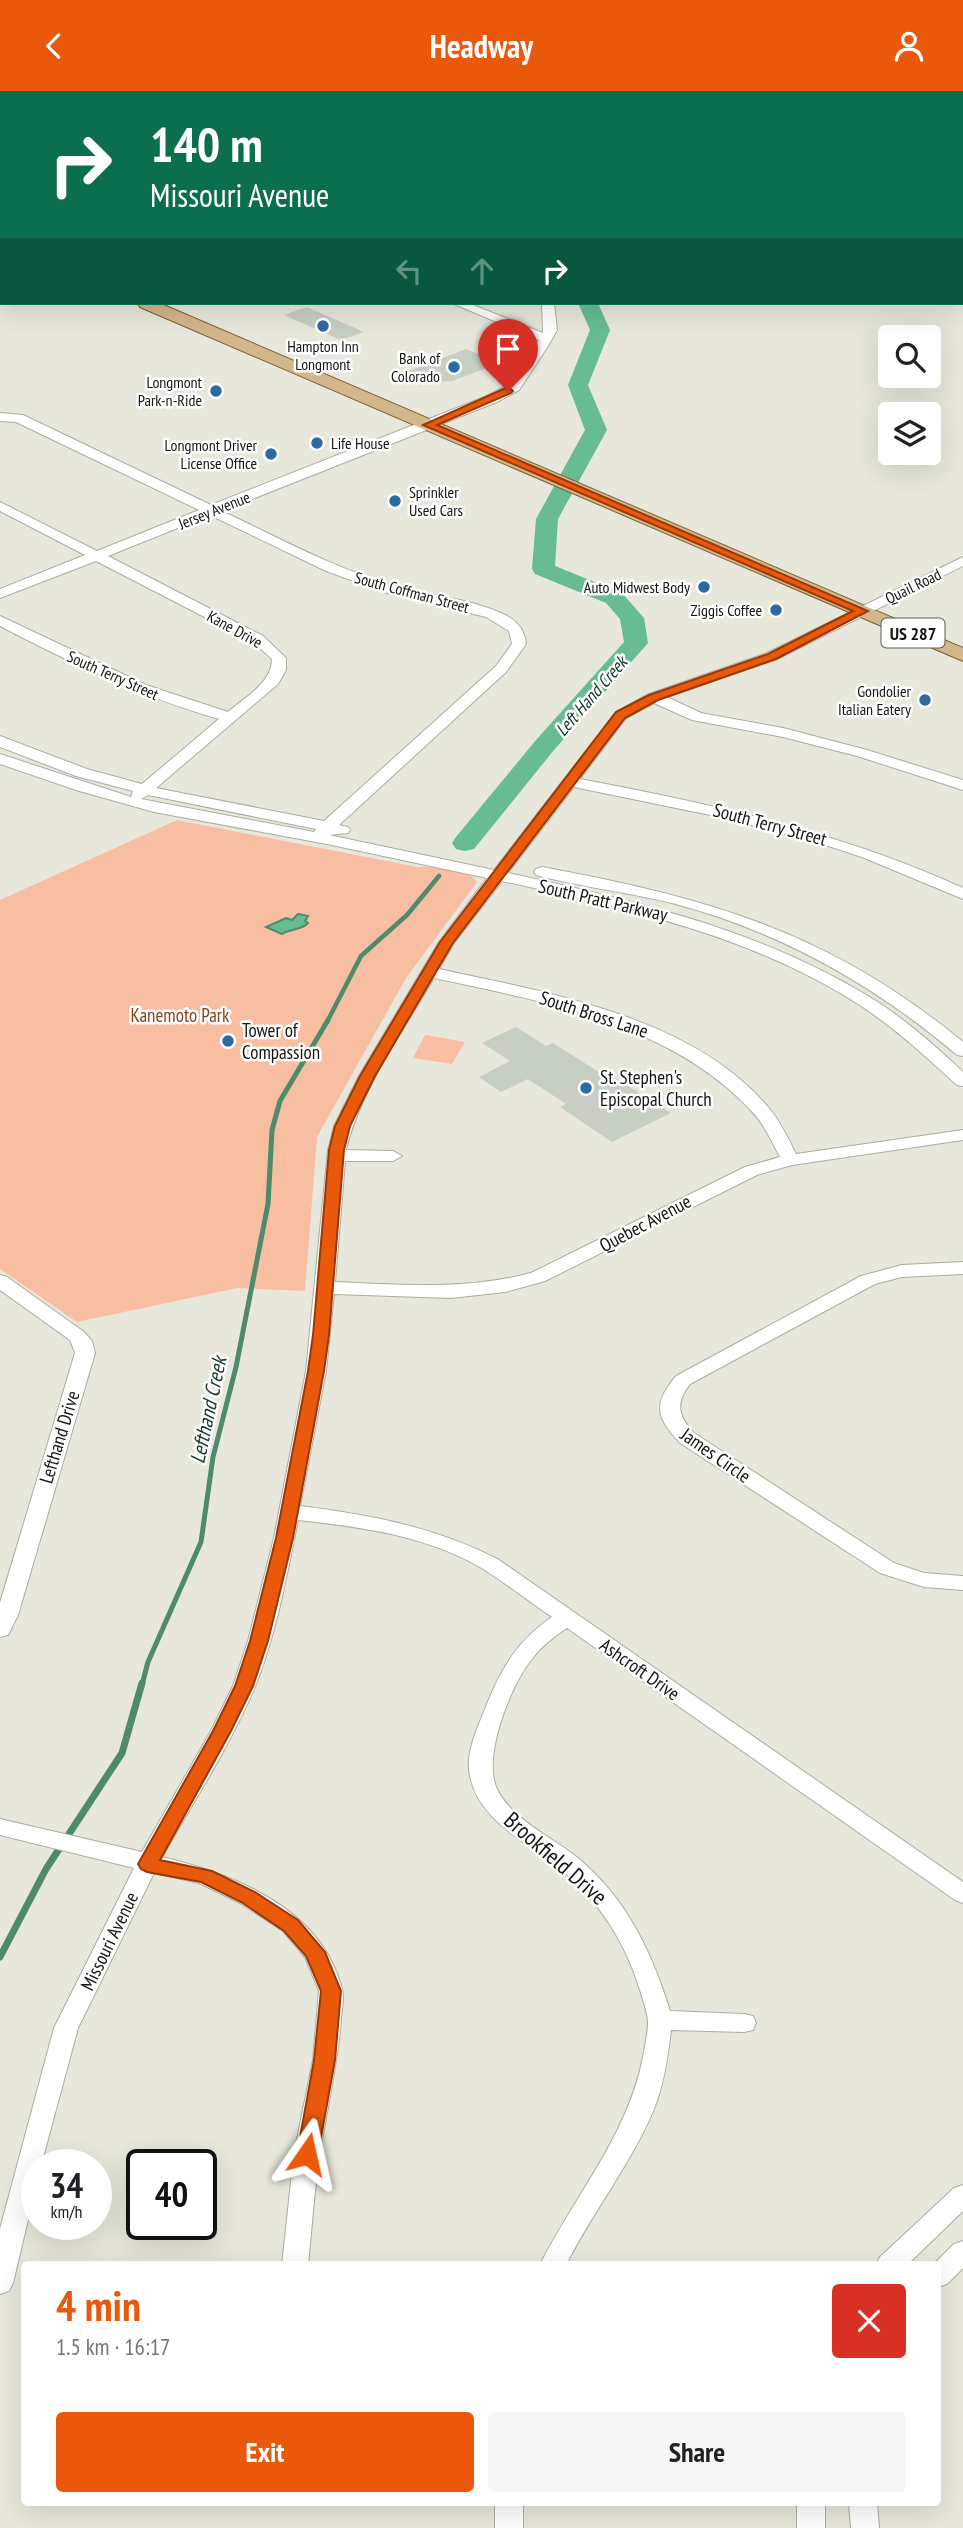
<!DOCTYPE html>
<meta charset="utf-8">
<style>
body{margin:0;font-family:"PT Sans Narrow",sans-serif;background:#f6f6f6;color:#202124;height:100vh;display:flex;flex-direction:column;font-size:26px;white-space:nowrap}
*{box-sizing:border-box;margin:0}
p{font-size:23px;color:#757577}
.icon{flex:none;width:38px;height:38px;fill:none;stroke:currentColor;stroke-width:2;stroke-linecap:round;stroke-linejoin:round}
.map{position:relative;flex:1;overflow:hidden}
.side{position:absolute;left:21px;top:2170px;width:920px;height:245px;display:flex;flex-direction:column;background:#fff;border-radius:7px;box-shadow:0 7px 28px #0002}
.side>*{flex:none}
.hud{position:absolute;left:0px;top:0px;width:964px;height:214px;box-shadow:0 7px 28px #0002;background:#0b6e4f;color:#fff;overflow:hidden}
.controls{position:absolute;left:878px;top:234px;display:grid;gap:14px}
.controls a{display:grid;place-items:center;width:63px;height:63px;border-radius:7px;background:#fff;box-shadow:0 7px 28px #0002;font-size:35px}
.speed{position:absolute;left:21px;top:2058px;display:flex;gap:14px;font-size:35px;font-weight:700;text-align:center}
.speed>*{display:grid;place-content:center;width:91px;height:91px;border-radius:50%;background:#fff;box-shadow:0 7px 28px #0002;line-height:1}
.speed small{font-size:18px;font-weight:400}
.speed .limit{border:4px solid #111;border-radius:10px;background:#fff;color:#111}
.pin{position:absolute;display:grid;place-items:center;width:60px;height:60px;color:#fff;margin:-72px -30px;border-radius:50% 50% 50% 0;rotate:-45deg;box-shadow:0 0 7px #0007}
.pin .icon{rotate:45deg}
.me{position:absolute;width:77px;margin:-38px;rotate:11deg;stroke-linejoin:round;filter:drop-shadow(0 0 5px #0008)}
.turn{display:flex;align-items:center;gap:24px;height:147px;padding:0 35px;font-size:32px}
.turn .icon{width:91px;height:91px;stroke-width:2.5}
.turn b{display:block;font-size:49px;line-height:60px}
.lanes{display:flex;align-items:center;height:66px;padding:0 35px;background:#0003;justify-content:center;gap:35px;direction:ltr}
.lanes .off{opacity:.35}
.round{display:grid;place-items:center;flex:none;width:74px;height:74px;border-radius:7px;background:#f6f6f6}
.overview{display:flex;align-items:center;justify-content:space-between;height:119px;padding:0 35px}
h1{font-size:42px;font-weight:600;line-height:52px;color:#ea580c}
.action{display:flex;gap:14px;margin-top:auto;padding:14px 35px}
.action a{flex:1;height:80px;border-radius:7px;background:#ea580c;color:#fff;font-size:28px;font-weight:600;line-height:80px;text-align:center}
.action a+a{background:#f6f6f6;color:#202124}
header{display:flex;justify-content:space-between;align-items:center;height:91px;padding:0 35px;background:#ea580c;color:#fff;font-size:32px;font-weight:600}
.map>svg:first-child{display:block}
.green{fill:#f8bea2}
.water{fill:#67bc94;stroke:#4e8a6c;stroke-width:2}
.lines{fill:none;stroke-linecap:round;stroke-linejoin:round}
.stream-far2{stroke:#4e8a6c;stroke-width:4.5}
.stream-far1{stroke:#4e8a6c;stroke-width:5}
.stream{stroke:#4e8a6c;stroke-width:7}
.river{fill:#67bc94;fill-rule:evenodd}
.building{fill:#c7cec3}
.minor-casing{stroke:#adaca1;stroke-width:2}
.major-casing{stroke:#7c5e2f;stroke-width:2}
.highway-casing{stroke:#7c5e2f;stroke-width:2}
.minor{fill:#fff;fill-rule:evenodd}
.major{fill:#d2b68c;fill-rule:evenodd}
.highway{fill:#b48640;fill-rule:evenodd}
.route{fill:#ea580c;stroke:#983908;stroke-width:2}
.poi-dot{fill:#2b6ba1;stroke:#fff;stroke-width:2.5}
.labels{text-anchor:middle;dominant-baseline:central;stroke-width:5;stroke-linejoin:round;paint-order:stroke}
.far-poi-label{font-size:16px;fill:#141410;stroke:#fff;text-anchor:end}
.far-street-label{font-size:16px;fill:#141410;stroke:#fff}
.shield{fill:#fff;stroke:#5a5a58;stroke-width:2}
.shield-label{font-size:18px;font-weight:bold;fill:#141410}
.far-water-label{font-size:18px;font-style:italic;fill:#133929;stroke:#fff}
.street-label{font-size:19px;fill:#141410;stroke:#fff}
.park-label{font-size:19px;fill:#86421b;stroke:#fff}
.poi-label{font-size:19px;fill:#141410;stroke:#fff;text-anchor:start}
.water-label{font-size:21px;font-style:italic;fill:#133929;stroke:#fff}
.near-street-label{font-size:23px;fill:#141410;stroke:#fff}
</style>
<header><svg class="icon" aria-label="back" viewBox="0 0 24 24"><path d="M15 5l-7 7 7 7"/></svg>Headway<svg class="icon" aria-label="person" viewBox="0 0 24 24"><circle cx="12" cy="8" r="4"/><path d="M4 21q1-7 8-7t8 7"/></svg></header>
<div class="map">
<svg width="963" height="2437" viewBox="0 0 963 2437">
<rect width="100%" height="100%" fill="#e8e7db"/>
<!-- green -->
<g class="green">
<path d="M177,729l240,47c17,-1 50,0 60,15l-71,96 -89,159 -12,154 -68,-3 -160,34 -77,-53v-369z"/>
<path d="M425,944h1l39,7 -13,22 -39,-6z"/>
</g>
<!-- water -->
<path class="water" d="M298,823l10,2 -3,5 3,2c-6,7 -18,6 -26,11l-16,-7 20,-9 6,2z"/>
<g class="lines">
<!-- stream-far2 -->
<path class="stream-far2" d="M327,931l34,-66 46,-41 32,-39"/>
<!-- stream-far1 -->
<path class="stream-far1" d="M142,1594l6,-23 53,-120 12,-85 23,-90 32,-163 4,-74 8,-29 48,-81"/>
<!-- stream -->
<path class="stream" d="M0,1866l46,-88 76,-116 20,-70"/>
<!-- river -->
<g class="river">
<path d="M784,0h19l-21,2z"/>
<path d="M578,212h20l12,27 -22,55 19,45 -49,89 -3,47 67,27 22,25 4,25 -94,107 -80,99 -9,2 -9,-2 -4,-6 4,-6 80,-97 88,-98 -4,-23 -14,-16 -71,-29 -3,-5 4,-50 49,-89 -17,-45 22,-55z"/>
</g>
</g>
<!-- building -->
<g class="building">
<path d="M307,216l57,25 -23,8 -57,-25z"/>
<path d="M466,258l34,14 -48,18 -18,1 -26,-11z"/>
<path d="M516,936l30,19 7,-3 60,38 4,-2 54,34 -59,29 -52,-35 6,-3 -38,-25 -27,13 -22,-15 31,-16 -28,-18z"/>
</g>
<g class="lines">
<!-- minor casing -->
<g class="minor-casing">
<g id="minor">
<path d="M67,0h14l1,2h-14z"/>
<path d="M452,212h16l75,30 -1,-30h12l3,27 -9,16 -29,44 -22,12 -275,109c57,27 113,58 174,75 33,10 78,13 109,29 12,6 20,15 21,29l-20,28 -167,153 9,2 2,3 -2,3 -19,2 165,35 122,-158 33,-18 118,-41 196,-96v9l-186,93 -110,38 34,16 82,15 84,22 96,30v10l-106,-34 -74,-19 -91,-17 -38,-17 -28,15 -46,61c132,25 261,53 383,109v11l-101,-42 -49,-16 -93,-24 -146,-30 -66,86c124,27 250,56 360,123 35,21 65,48 95,76v14l-6,-1c-32,-29 -63,-58 -99,-81 -107,-69 -234,-96 -356,-123l-48,62 -15,26c111,24 259,49 333,143 10,13 17,28 24,42l167,-24v10l-171,25 -35,10 -212,106 -40,11 -54,6 -117,-4 -8,77 -26,135c71,9 136,21 199,54l464,322v21l-8,-3 -388,-272c-14,9 -26,19 -36,32 -21,27 -49,97 -34,129 15,31 55,48 81,69 48,40 74,94 92,153l74,3 9,2 3,7 -3,7 -9,2 -73,-2c-3,27 -7,54 -17,79 -23,55 -61,102 -88,156h-26c35,-70 88,-130 103,-208 2,-11 5,-24 5,-36 -1,-10 -5,-21 -8,-31 -14,-46 -39,-86 -76,-118 -34,-29 -89,-51 -95,-102 -2,-22 10,-45 18,-66 14,-36 32,-65 65,-87 -22,-15 -44,-32 -67,-47 -56,-34 -123,-43 -187,-50 -11,55 -22,115 -43,167 -25,59 -61,114 -93,170 72,17 160,52 180,132 3,9 -1,22 -1,32 -4,45 -14,88 -21,132 -6,37 -8,74 -12,112h-26l12,-111 19,-94 6,-69 -14,-34 -22,-26 -43,-28 -41,-20 -45,-10 -76,155 -37,137h-4v17l-24,101 -4,8 -9,3v-65l54,-201 80,-160 -134,-33v-16l142,33 69,-121 22,-45 15,-45 26,-103 32,-167 22,-221 6,-24 25,-50 80,-134 48,-64 -160,-34 -173,-32 -78,-22 -76,-26v-10l131,43 2,-6 -57,-15 -76,-29v-11l87,33 55,15 77,-65c-77,-22 -148,-56 -219,-93v-10l146,69 82,27c17,-15 44,-29 44,-53l-19,-17 -157,-81 -96,37v-9l85,-34 -85,-44v-9l97,49 102,-41 -183,-88 -16,-1v-8l23,2 188,90 276,-109 23,-12 29,-44zM210,424l116,56 58,21 102,25 23,14 3,13 -16,22 -172,155 -168,-33 122,-104 8,-14v-12l-23,-22 -155,-80zM148,704l168,34 -2,3 -173,-33zM434,887c113,24 242,47 322,138 10,12 17,28 24,41l-35,10 -214,106c-64,17 -130,12 -196,9l10,-121h48l9,-5 -9,-5 -47,-1c15,-62 56,-118 88,-172z"/>
<path d="M542,776c167,31 288,65 421,175v14l-6,-1c-84,-71 -178,-124 -285,-152 -45,-11 -91,-16 -136,-28l-2,-3 2,-3z"/>
<path d="M963,1171v12l-61,3 -27,7 -185,100c-15,19 -12,32 4,49l200,130 30,10 39,3v14l-39,-3 -44,-14 -200,-130c-25,-27 -27,-39 -4,-67l185,-100 41,-11z"/>
<path d="M0,1184l7,2 77,55 8,9 3,12 -77,262 -10,20 -8,2v-34l75,-250 -5,-13 -70,-50z"/>
<path d="M963,2094v26l-56,54h-31l4,-8 74,-69z"/>
<path d="M963,2150v27l-16,16 -9,3v-22h-5l21,-21z"/>
<rect x="495" y="2412" width="28" height="25"/>
<rect x="797" y="2412" width="28" height="25"/>
<path d="M849,2412h28l2,25h-28z"/>
</g>
</g>
<!-- major casing -->
<g class="major-casing">
<g id="major">
<path d="M0,143l2,1v10l-2,-1z"/>
<path d="M138,212h21l804,345v13l-823,-354z"/>
</g>
</g>
<!-- highway casing -->
<g class="highway-casing">
<g id="highway">
<path d="M180,0h21l-22,2z"/>
<path d="M226,0h21l-22,2z"/>
<path d="M0,54h2l-2,11z"/>
</g>
</g>
<!-- minor -->
<use href="#minor" class="minor"/>
<!-- major -->
<use href="#major" class="major"/>
<!-- highway -->
<use href="#highway" class="highway"/>
</g>
<!-- route -->
<path class="route" d="M508,296l5,4 -2,2 -74,32 431,186 -92,48 -118,41 -33,18 -172,225 -78,133 -25,50 -6,24 -15,185 -5,36 -31,167 -25,103 -15,45 -22,45 -71,129 52,11 43,21 43,28 27,32 16,39 -6,69 -17,94 -3,6 -8,2 -7,-2 -3,-6 17,-94 7,-69 -15,-35 -22,-25 -43,-29 -40,-20 -54,-10 -6,-3 -3,-5 75,-133 22,-45 15,-45 26,-103 32,-167 5,-36 16,-185 6,-24 25,-50 80,-134 176,-230 33,-17 119,-41 85,-43 -430,-186z"/>
<!-- markers -->
<g class="poi-dot">
<circle cx="323" cy="235" r="7"/>
<circle cx="454" cy="276" r="7"/>
<circle cx="216" cy="300" r="7"/>
<circle cx="317" cy="352" r="7"/>
<circle cx="271" cy="363" r="7"/>
<circle cx="395" cy="410" r="7"/>
<circle cx="704" cy="496" r="7"/>
<circle cx="776" cy="519" r="7"/>
<circle cx="925" cy="609" r="7"/>
<circle cx="228" cy="950" r="7"/>
<circle cx="586" cy="997" r="7"/>
</g>
<g class="labels">
<!-- far-poi labels -->
<g class="far-poi-label">
<text x="323" y="255" text-anchor="middle">Hampton Inn<tspan x="323" dy="18">Longmont</tspan></text>
<text x="440" y="267">Bank of<tspan x="440" dy="18">Colorado</tspan></text>
<text x="202" y="291">Longmont<tspan x="202" dy="18">Park-n-Ride</tspan></text>
<text x="331" y="352" text-anchor="start">Life House</text>
<text x="257" y="354">Longmont Driver<tspan x="257" dy="18">License Office</tspan></text>
<text x="409" y="401" text-anchor="start">Sprinkler<tspan x="409" dy="18">Used Cars</tspan></text>
<text x="690" y="496">Auto Midwest Body</text>
<text x="762" y="519">Ziggis Coffee</text>
<text x="911" y="600">Gondolier<tspan x="911" dy="18">Italian Eatery</tspan></text>
</g>
<!-- far-street labels -->
<g class="far-street-label">
<text transform="translate(214 419) rotate(-22)">Jersey Avenue</text>
<text transform="translate(913 495) rotate(-26)">Quail Road</text>
<text transform="translate(412 501) rotate(15)">South Coffman Street</text>
<text transform="translate(235 538) rotate(29)">Kane Drive</text>
<text transform="translate(113 584) rotate(24)">South Terry Street</text>
</g>
<!-- shield labels -->
<rect class="shield" x="881.5" y="527.5" width="63" height="29" rx="5"/>
<g class="shield-label">
<text x="913" y="542">US 287</text>
</g>
<!-- far-water labels -->
<g class="far-water-label">
<text transform="translate(591 605) rotate(-49)">Left Hand Creek</text>
</g>
<!-- street labels -->
<g class="street-label">
<text transform="translate(770 733) rotate(15)">South Terry Street</text>
<text transform="translate(603 809) rotate(13)">South Pratt Parkway</text>
<text transform="translate(594 923) rotate(18)">South Bross Lane</text>
<text transform="translate(645 1132) rotate(-28)">Quebec Avenue</text>
<text transform="translate(59 1346) rotate(-73)">Lefthand Drive</text>
<text transform="translate(716 1364) rotate(35)">James Circle</text>
<text transform="translate(640 1578) rotate(35)">Ashcroft Drive</text>
<text transform="translate(109 1850) rotate(-64)">Missouri Avenue</text>
</g>
<!-- park labels -->
<g class="park-label">
<text x="180" y="924">Kanemoto Park</text>
</g>
<!-- poi labels -->
<g class="poi-label">
<text x="242" y="939">Tower of<tspan x="242" dy="22">Compassion</tspan></text>
<text x="600" y="986">St. Stephen's<tspan x="600" dy="22">Episcopal Church</tspan></text>
</g>
<!-- water labels -->
<g class="water-label">
<text transform="translate(208 1319) rotate(-78)">Lefthand Creek</text>
</g>
<!-- near-street labels -->
<g class="near-street-label">
<text transform="translate(556 1767) rotate(41)">Brookfield Drive</text>
</g>
</g>
</svg>
<div class="controls">
<a><svg class="icon" aria-label="search" viewBox="0 0 24 24"><circle cx="10" cy="10" r="6"/><path d="M15 15l6 6"/></svg></a>
<a><svg class="icon" aria-label="layers" viewBox="0 0 24 24"><path d="M12 4l9 5-9 5-9-5zM3 14l9 5 9-5"/></svg></a>
</div>
<div class="speed"><div>34<small>km/h</small></div><div class="limit">40</div></div>
<div class="pin" style="left:508px;top:300px;background:#d93025"><svg class="icon" aria-label="arrive" viewBox="0 0 24 24"><path d="M6 21V4h12l-3 4 3 4H6"/></svg></div>
<svg class="me" style="left:307px;top:2063px" viewBox="-20 -20 40 40"><path d="M0-17L14 15 0 8-14 15z" fill="#ea580c" stroke="#fff" stroke-width="4"/></svg>
<div class="hud">
<div class="turn"><svg class="icon" aria-label="right" viewBox="0 0 24 24"><path d="M7 20v-9h11M14 6l5 5-5 5"/></svg><div><b>140 m</b>Missouri Avenue</div></div>
<div class="lanes"><svg class="icon off" aria-label="left" viewBox="0 0 24 24"><path d="M17 20v-9H6M10 6l-5 5 5 5"/></svg><svg class="icon off" aria-label="ahead" viewBox="0 0 24 24"><path d="M12 20V5M6 11l6-6 6 6"/></svg><svg class="icon" aria-label="right" viewBox="0 0 24 24"><path d="M7 20v-9h11M14 6l5 5-5 5"/></svg></div>
</div>
<section class="side">
<div class="overview"><div><h1>4 min</h1><p>1.5 km · 16:17</p></div><a class="round" style="background:#d93025;color:#fff"><svg class="icon" aria-label="close" viewBox="0 0 24 24"><path d="M6 6l12 12M18 6L6 18"/></svg></a></div>
<div class="action"><a>Exit</a><a>Share</a></div>
</section>
</div>
